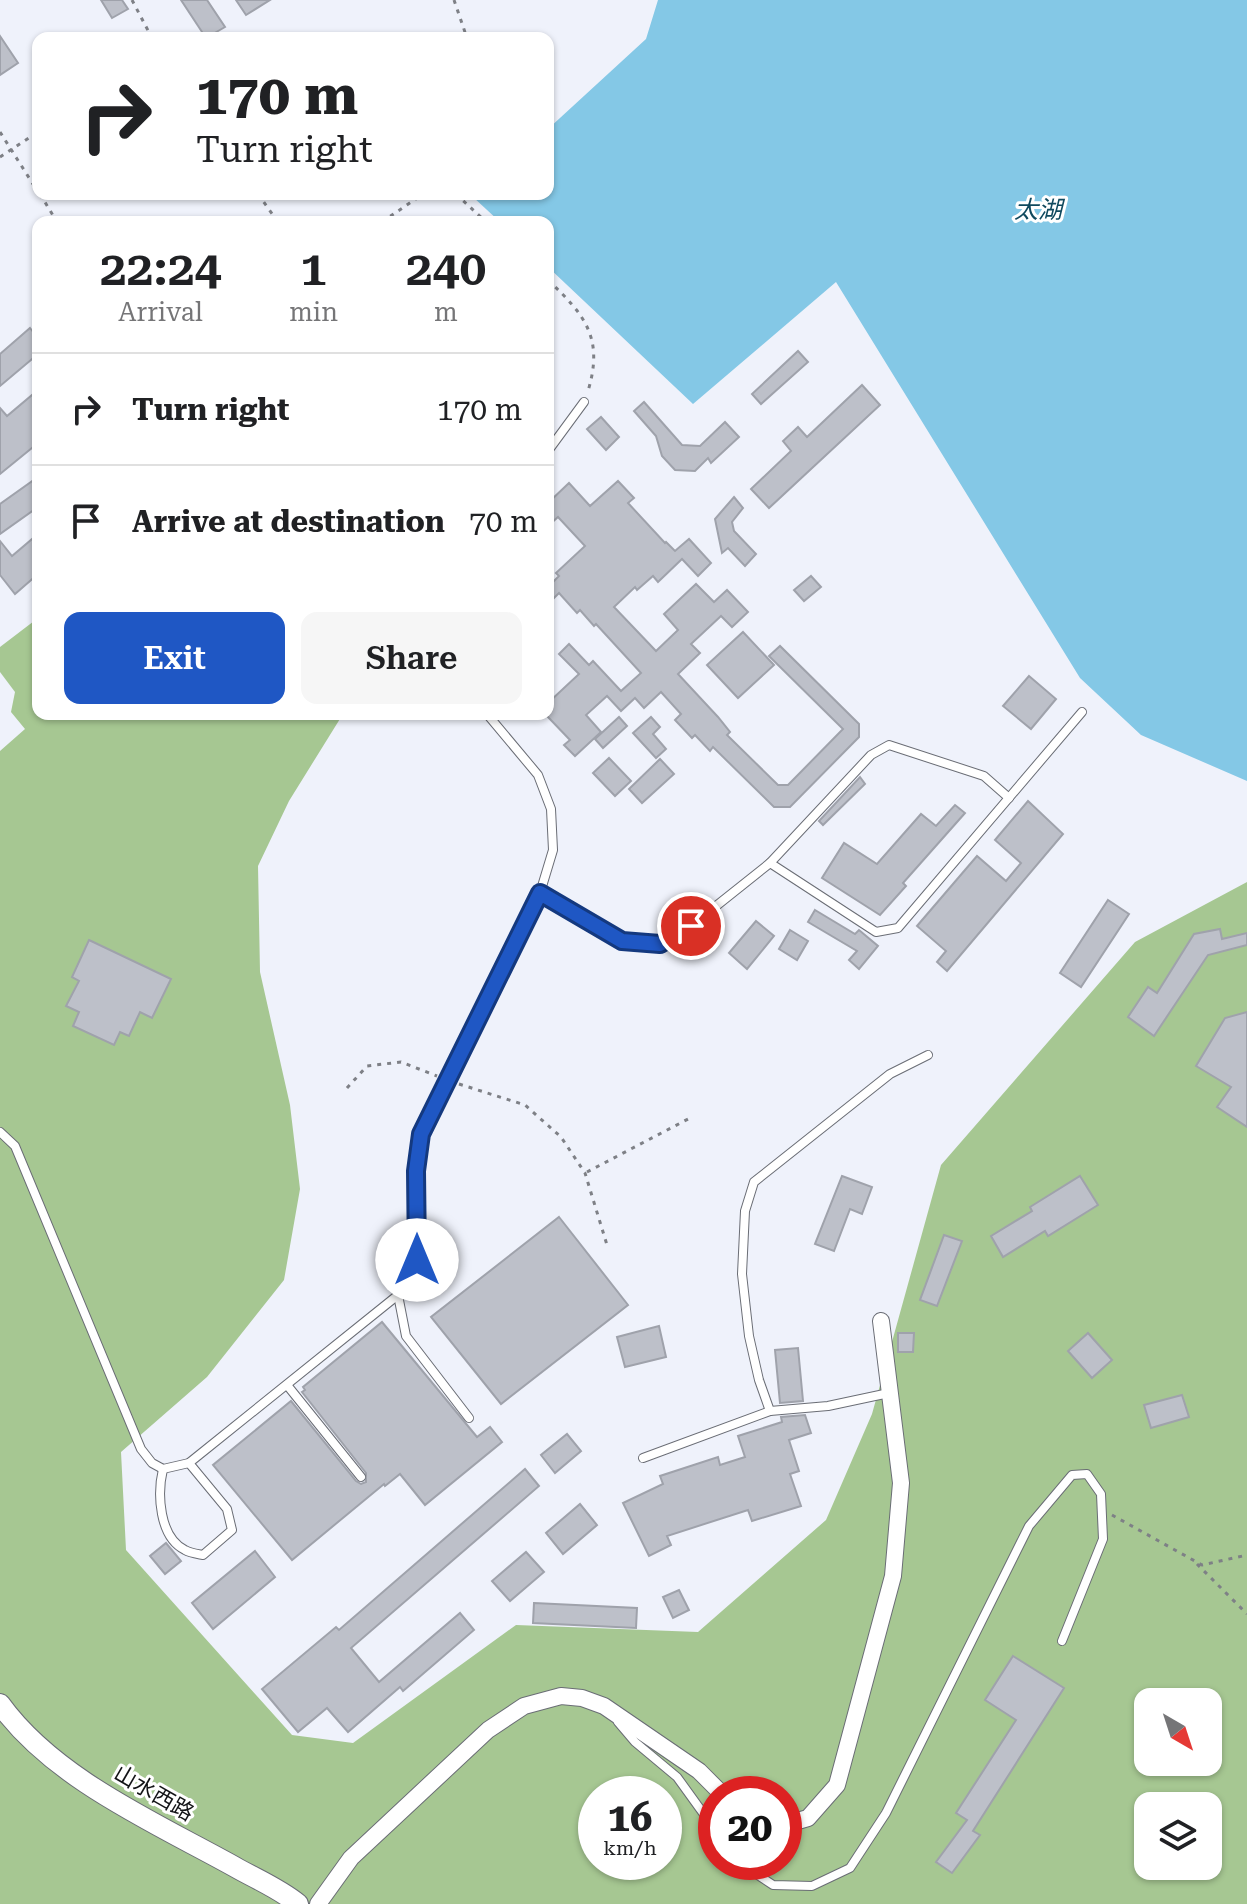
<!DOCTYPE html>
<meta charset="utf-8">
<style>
body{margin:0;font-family:"Roboto Serif","Noto Sans SC",serif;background:#f6f6f6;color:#202124;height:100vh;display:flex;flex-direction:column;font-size:30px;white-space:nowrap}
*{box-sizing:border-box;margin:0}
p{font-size:26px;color:#757577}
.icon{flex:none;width:44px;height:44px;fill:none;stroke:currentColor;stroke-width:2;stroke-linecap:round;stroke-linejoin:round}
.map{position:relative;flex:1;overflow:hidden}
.panel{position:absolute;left:32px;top:216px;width:522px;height:504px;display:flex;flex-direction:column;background:#fff;border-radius:16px;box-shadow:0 2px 6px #0004}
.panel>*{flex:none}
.hud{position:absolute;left:32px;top:32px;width:522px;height:168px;border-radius:16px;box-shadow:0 2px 6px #0004;background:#fff;color:#202124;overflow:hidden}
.needle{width:52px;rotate:141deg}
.controls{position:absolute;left:1134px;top:1688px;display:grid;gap:16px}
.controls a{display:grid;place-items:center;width:88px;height:88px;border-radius:16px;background:#fff;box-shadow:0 2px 6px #0004;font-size:40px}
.speed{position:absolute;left:578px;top:1776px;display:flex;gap:16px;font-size:40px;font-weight:700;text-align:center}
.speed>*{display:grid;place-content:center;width:104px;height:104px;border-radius:50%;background:#fff;box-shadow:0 2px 6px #0004;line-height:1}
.speed small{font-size:20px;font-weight:400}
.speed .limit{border:12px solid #d22;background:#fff;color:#111}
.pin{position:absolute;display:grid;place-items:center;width:68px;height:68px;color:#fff;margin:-34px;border:4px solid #fff;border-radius:50%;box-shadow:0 2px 8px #0007}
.me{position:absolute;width:88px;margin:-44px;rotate:0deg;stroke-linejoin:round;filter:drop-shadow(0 0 6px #0008)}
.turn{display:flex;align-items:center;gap:28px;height:168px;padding:0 32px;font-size:36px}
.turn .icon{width:104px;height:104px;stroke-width:2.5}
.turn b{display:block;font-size:56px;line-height:68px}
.eta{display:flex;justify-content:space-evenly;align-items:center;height:136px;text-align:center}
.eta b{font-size:48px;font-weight:600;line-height:56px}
.cta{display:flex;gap:16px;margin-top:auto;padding:16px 32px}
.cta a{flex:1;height:92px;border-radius:16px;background:#1f57c4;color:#fff;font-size:32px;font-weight:600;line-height:92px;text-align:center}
.cta a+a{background:#f6f6f6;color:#202124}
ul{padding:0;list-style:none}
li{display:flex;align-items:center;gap:24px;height:112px;padding:0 32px;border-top:2px solid #e0e0e0}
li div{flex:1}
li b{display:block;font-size:30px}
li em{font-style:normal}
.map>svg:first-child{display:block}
.forest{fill:#a6c792;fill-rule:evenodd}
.water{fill:#84c8e6}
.building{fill:#bdc0c9;stroke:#9fa2ab;stroke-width:2}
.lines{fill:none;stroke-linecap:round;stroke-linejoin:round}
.service-casing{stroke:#6a6d75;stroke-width:10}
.minor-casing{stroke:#6a6d75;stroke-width:18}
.tertiary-casing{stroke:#6a6d75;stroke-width:22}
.path{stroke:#7e8086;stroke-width:3;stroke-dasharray:4 6;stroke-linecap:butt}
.service{stroke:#fff;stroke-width:8}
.minor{stroke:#fff;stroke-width:16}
.tertiary{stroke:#fff;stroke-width:20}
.route-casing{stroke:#14397f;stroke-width:20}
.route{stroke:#1f57c4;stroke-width:14}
.labels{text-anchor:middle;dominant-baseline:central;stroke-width:6;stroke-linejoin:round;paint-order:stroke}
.street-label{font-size:22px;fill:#121316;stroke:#fff}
.water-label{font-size:24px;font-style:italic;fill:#0f495e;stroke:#fff}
</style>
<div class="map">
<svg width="1247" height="1904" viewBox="0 0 1247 1904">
<rect width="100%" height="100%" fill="#eff2fb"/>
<!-- forest -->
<path class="forest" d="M38,618v96h305l-54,87 -31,65 2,106 30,133 10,84 -16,91 -77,97 -86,75 5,98 166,185 61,8 163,-118 182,7 128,-112 46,-106 69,-249 194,-223 112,-60v1022h-1247v-1153l25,-22 -14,-17 4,-20 -15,-20v-25zM1148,1702h60v60h-60zM596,1794h68v68h-68zM716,1794h68v68h-68zM1148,1806h60v60h-60z"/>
<!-- water -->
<path class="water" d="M658,0h589v781l-106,-46 -61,-57 -244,-396 -143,122 -145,-137v-45h-48l-27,-25 4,-3h71v-65l98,-90z"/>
<!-- building -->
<g class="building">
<path d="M101,0h21l6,9 -16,9z"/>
<path d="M181,0h26l18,27 -19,11z"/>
<path d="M236,0h34l-24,15z"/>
<path d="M0,36l18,27 -18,12z"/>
<path d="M30,328l8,10v16l-38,32v-32z"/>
<path d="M798,351l10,11 -47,42 -9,-10z"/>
<path d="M862,385l18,20 -111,103 -18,-19 40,-38 -8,-10 15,-14 9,10z"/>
<path d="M38,390v53l-38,31v-66l7,8z"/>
<path d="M644,402l38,43 18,1 25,-24 14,15 -28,26 -3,-5 -13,13 -20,-1 -13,-14 -6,-20 -22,-25z"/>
<path d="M601,417l18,20 -13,13 -19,-21z"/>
<path d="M38,477v30l-38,27v-30z"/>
<path d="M618,481l16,17 -6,5 37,40 1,-1 9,9 14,-12 22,24 -13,13 -16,-17 -24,23 -5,-6 -16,14 -2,-3 -21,20 42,44 22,-21 -14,-16 32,-30 18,18 13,-12 21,22 -16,15 -11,-11 -30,28 9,9 -22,21 40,43 12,15 -3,3 51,50h10l55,-56 -74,-73 11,-10 79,78v13l-69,70h-16l-61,-60 -3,4 -15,-16 -3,3 -17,-18 6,-6 -20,-22 -17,16 -9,-10 -14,13 -14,-15 -21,19 15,17 -26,24 -11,-11 6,-5 -22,-23v-14l31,-29 -20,-20 10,-10 20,21 4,-4 28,30 20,-18 -45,-49 -2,2 -14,-16 -3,3 -18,-20 -5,5 -6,-7v-4l11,-11 -3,-3 29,-27 -27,-29 -10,9v-23l21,-20 21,23z"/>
<path d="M734,497l9,11 -11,14 2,9 22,23 -11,12 -17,-18 -6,5 -7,-34z"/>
<path d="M38,534v40l-23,20 -15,-19v-34l12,15z"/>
<path d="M811,576l10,11 -17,14 -10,-11z"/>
<path d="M743,632l31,33 -36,33 -31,-33z"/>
<path d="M1029,676l27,23 -25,30 -28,-23z"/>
<path d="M619,717l8,9 -24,22 -8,-9z"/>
<path d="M651,717l9,10 -7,7 13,15 -10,9 -23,-25z"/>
<path d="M609,758l22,23 -16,15 -22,-23z"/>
<path d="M660,759l14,15 -32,29 -13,-14z"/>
<path d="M860,777l5,7 -42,41 -4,-4z"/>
<path d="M1028,801l35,33 -116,137 -10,-9 9,-11 -29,-25 60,-70 29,25 15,-18 -26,-23z"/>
<path d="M955,805l10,8 -62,70 3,3 -26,29 -58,-37 22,-35 33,21 44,-50 15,12z"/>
<path d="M1108,900l21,14 -48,73 -21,-14z"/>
<path d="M815,910l40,24 4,-4 19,16 -19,23 -10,-9 8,-9 -49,-29z"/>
<path d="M756,921l18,15 -27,33 -18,-16z"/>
<path d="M1220,929l2,10 25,-6v12l-39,10 -54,81 -26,-19 20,-30 9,6 37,-59z"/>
<path d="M790,930l18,11 -11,19 -18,-11z"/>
<path d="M89,940l82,39 -19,39 -12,-6 -11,24 -9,-4 -6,13 -41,-19 6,-14 -13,-6 13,-25 -7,-4z"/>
<path d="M1247,1012v115l-30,-20 14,-20 -35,-21 29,-48z"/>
<path d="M842,1176l30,11 -10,27 -12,-5 -16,42 -19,-7z"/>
<path d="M1080,1176l18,29 -50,31 -3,-5 -42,26 -12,-21 41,-25 -2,-4z"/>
<path d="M559,1217l69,88 -127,99 -70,-87z"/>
<path d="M944,1235l18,6 -25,65 -17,-6z"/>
<path d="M382,1322l95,115 13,-10 12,15 -77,63 -25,-31 -15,12 -1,-2 -92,76 -79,-95 78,-64 65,80 5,3 5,-2v-9l-64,-81 3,-2 -2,-3z"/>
<path d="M659,1326l7,31 -41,10 -8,-30z"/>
<path d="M898,1333h16l-1,19h-15z"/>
<path d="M1088,1333l24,27 -20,18 -24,-27z"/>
<path d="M798,1348l5,53 -23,2 -5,-53z"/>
<path d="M1182,1395l7,22 -38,11 -7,-23z"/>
<path d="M805,1415l6,18 -22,7 10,31 -9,3 11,32 -49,15 -4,-11 -81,26 4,9 -22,11 -26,-53 40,-19 -3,-8 58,-19 2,8 25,-8 -7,-21 44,-14 -1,-5z"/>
<path d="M567,1434l14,17 -26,22 -14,-18z"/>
<path d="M525,1469l14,17 -188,162 28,34 81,-69 14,17 -71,61 -3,-4 -52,45 -21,-24 -29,24 -36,-43 74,-62 3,3z"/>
<path d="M580,1504l17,21 -34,29 -17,-21z"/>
<path d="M166,1543l15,18 -16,13 -15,-18z"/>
<path d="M255,1551l20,26 -62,52 -21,-26z"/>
<path d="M526,1552l18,20 -34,29 -18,-20z"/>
<path d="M679,1590l10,20 -16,8 -10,-21z"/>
<path d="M534,1603l103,5 -1,20 -103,-5z"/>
<path d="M1013,1656l51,32 -91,143 7,4 -28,38 -16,-11 31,-42 -11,-7 60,-93 -31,-20z"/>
</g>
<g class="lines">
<!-- service casing -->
<g class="service-casing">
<g id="service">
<path d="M548,451l36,-49"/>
<path d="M770,863l101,-108 18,-10 95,31 25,22"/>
<path d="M540,893l82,48 38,3 31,-18 79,-63 106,69 22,-4 184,-216"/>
<path d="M0,1132l15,14 126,303 11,14 11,6 26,-6 209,-168 13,-18 6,-17 -1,-89 5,-37 119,-241 13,-43 -2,-41 -13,-34 -51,-61"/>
<path d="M398,1295l8,41 63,82"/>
<path d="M287,1385l74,92"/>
<path d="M770,1411l-11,-31 -10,-44 -7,-62 3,-63 9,-29 136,-108 38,-19"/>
<path d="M643,1458l127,-47 58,-5 61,-13"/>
<path d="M163,1469c-6,25 -4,68 22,81 5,3 13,4 18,5l29,-25 -5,-21 -38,-46"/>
<path d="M618,1722l17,20 42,35 39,54"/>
<path d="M738,1862l35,23 39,1 38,-18 36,-55 143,-287 43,-51 15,-1 14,20 2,45 -41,102"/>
</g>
</g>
<!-- minor casing -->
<g class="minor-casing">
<g id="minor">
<path d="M784,1825l24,-7 29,-33 56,-209 8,-93 -20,-162"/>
<path d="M318,1904l33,-46 137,-128 36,-24 37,-10 21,2 22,8 95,65 23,23"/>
</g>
</g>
<!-- tertiary casing -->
<g class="tertiary-casing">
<path id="tertiary" d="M0,1704c54,75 156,119 235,163 21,12 45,22 63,37"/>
</g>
<!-- path -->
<g class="path">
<path d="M132,0l20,38"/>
<path d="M454,0l13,38"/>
<path d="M0,132l38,60"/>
<path d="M0,157l38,-25"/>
<path d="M40,194l17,28"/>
<path d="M258,194l20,28"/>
<path d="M456,194l30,28"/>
<path d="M382,222l41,-28"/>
<path d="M548,280c37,35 56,58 40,111"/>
<path d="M459,1084l66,21 36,32 24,36 22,72"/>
<path d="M347,1088l20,-22 34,-4 36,14"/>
<path d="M587,1172l103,-54"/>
<path d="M1112,1515l90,50 45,-10"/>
<path d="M1197,1564l50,50"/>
</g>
<!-- service -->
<use href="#service" class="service"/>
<!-- minor -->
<use href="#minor" class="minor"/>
<!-- tertiary -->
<use href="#tertiary" class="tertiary"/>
</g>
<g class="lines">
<!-- route casing -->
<g class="route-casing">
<path id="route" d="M417,1260l-1,-89 5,-37 119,-241 82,48 38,3 31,-18"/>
</g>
<!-- route -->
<use href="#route" class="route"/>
</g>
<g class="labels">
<!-- street labels -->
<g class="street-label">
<text transform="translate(154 1793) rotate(30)">山水西路</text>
</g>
<!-- water labels -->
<g class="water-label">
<text x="1038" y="210">太湖</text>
</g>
</g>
</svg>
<div class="controls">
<a><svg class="needle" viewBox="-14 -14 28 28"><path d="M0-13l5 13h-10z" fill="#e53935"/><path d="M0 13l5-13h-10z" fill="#757577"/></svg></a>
<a><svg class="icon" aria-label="layers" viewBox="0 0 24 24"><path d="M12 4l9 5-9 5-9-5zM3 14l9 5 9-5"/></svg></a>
</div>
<div class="speed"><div>16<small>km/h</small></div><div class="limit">20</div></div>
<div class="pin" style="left:691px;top:926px;background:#d93025"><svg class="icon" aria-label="arrive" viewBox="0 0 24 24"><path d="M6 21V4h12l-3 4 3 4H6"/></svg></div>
<svg class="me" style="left:417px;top:1260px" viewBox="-20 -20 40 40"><circle r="19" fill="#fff"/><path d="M0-13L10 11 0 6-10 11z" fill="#1f57c4"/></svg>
<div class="hud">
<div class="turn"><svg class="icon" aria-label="right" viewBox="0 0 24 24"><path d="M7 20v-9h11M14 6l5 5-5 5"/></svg><div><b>170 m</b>Turn right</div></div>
</div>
<section class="panel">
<div class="eta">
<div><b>22:24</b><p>Arrival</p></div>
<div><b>1</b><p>min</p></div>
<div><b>240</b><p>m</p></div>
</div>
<ul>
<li><svg class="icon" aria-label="right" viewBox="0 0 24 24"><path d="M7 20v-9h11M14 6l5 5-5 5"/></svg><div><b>Turn right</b></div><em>170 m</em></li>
<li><svg class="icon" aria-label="arrive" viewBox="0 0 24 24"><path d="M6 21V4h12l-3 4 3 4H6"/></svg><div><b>Arrive at destination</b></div><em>70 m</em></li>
</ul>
<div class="cta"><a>Exit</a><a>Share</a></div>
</section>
</div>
